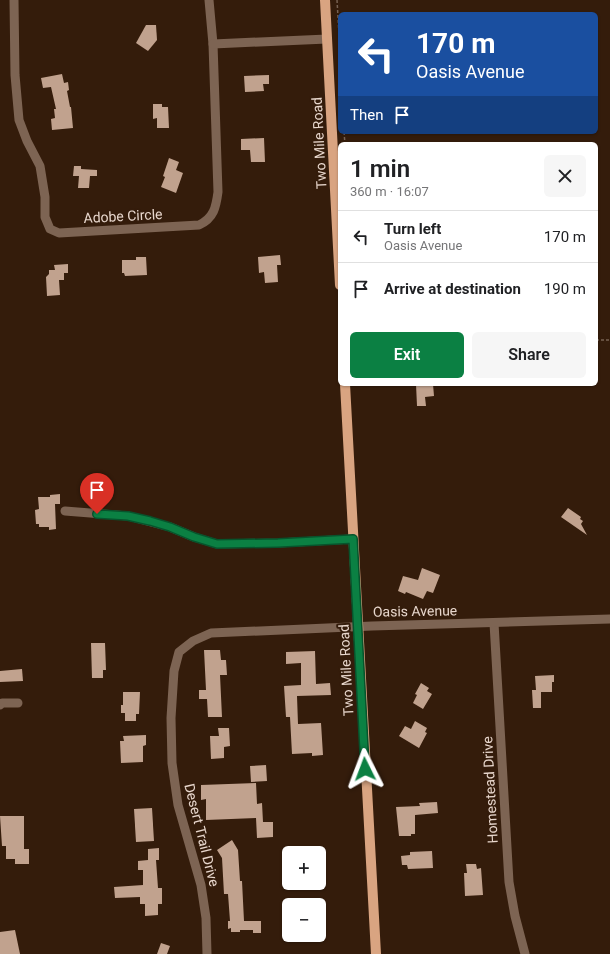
<!DOCTYPE html>
<meta charset="utf-8">
<style>
body{margin:0;font-family:Roboto,sans-serif;background:#f6f6f6;color:#202124;height:100vh;display:flex;flex-direction:column;font-size:15px;white-space:nowrap}
*{box-sizing:border-box;margin:0}
p{font-size:13px;color:#757577}
.icon{flex:none;width:22px;height:22px;fill:none;stroke:currentColor;stroke-width:2;stroke-linecap:round;stroke-linejoin:round}
.map{position:relative;flex:1;overflow:hidden}
.panel{position:absolute;left:338px;top:142px;width:260px;height:244px;display:flex;flex-direction:column;background:#fff;border-radius:6px;box-shadow:0 1px 3px #0004}
.panel>*{flex:none}
.guide{position:absolute;left:338px;top:12px;width:260px;height:122px;border-radius:6px;box-shadow:0 1px 3px #0004;background:#1a4fa0;color:#fff;overflow:hidden}
.controls{position:absolute;left:282px;top:846px;display:grid;gap:8px}
.controls a{display:grid;place-items:center;width:44px;height:44px;border-radius:6px;background:#fff;box-shadow:0 1px 3px #0004;font-size:20px}
.pin{position:absolute;display:grid;place-items:center;width:34px;height:34px;color:#fff;margin:-41px -17px;border-radius:50% 50% 50% 0;rotate:-45deg;box-shadow:0 0 4px #0007}
.pin .icon{rotate:45deg}
.me{position:absolute;width:44px;margin:-22px;rotate:357deg;stroke-linejoin:round;filter:drop-shadow(0 0 3px #0008)}
.turn{display:flex;align-items:center;gap:14px;height:84px;padding:0 12px;font-size:18px}
.turn .icon{width:52px;height:52px;stroke-width:2.5}
.turn b{display:block;font-size:28px;line-height:34px}
.then{display:flex;align-items:center;height:38px;padding:0 12px;background:#0003;gap:8px;font-size:15px}
.round{display:grid;place-items:center;flex:none;width:42px;height:42px;border-radius:6px;background:#f6f6f6}
.headline{display:flex;align-items:center;justify-content:space-between;height:68px;padding:0 12px}
h1{font-size:24px;font-weight:600;line-height:30px}
.button{display:flex;gap:8px;margin-top:auto;padding:8px 12px}
.button a{flex:1;height:46px;border-radius:6px;background:#0b8043;color:#fff;font-size:16px;font-weight:600;line-height:46px;text-align:center}
.button a+a{background:#f6f6f6;color:#202124}
ul{padding:0;list-style:none}
li{display:flex;align-items:center;gap:12px;height:52px;padding:0 12px;border-top:1px solid #e0e0e0}
li div{flex:1}
li b{display:block;font-size:15px}
li em{font-style:normal}
.map>svg:first-child{display:block}
.building{fill:#c1a28e}
.lines{fill:none;stroke-linecap:round;stroke-linejoin:round}
.path{stroke:#776253;stroke-width:1.5;stroke-dasharray:3 2;stroke-linecap:butt}
.minor{stroke:#7d6453;stroke-width:9}
.major{stroke:#d9a481;stroke-width:10}
.route-casing{stroke:#07532c;stroke-width:10}
.route{stroke:#0b8043;stroke-width:7}
.labels{text-anchor:middle;dominant-baseline:central;stroke-width:4;stroke-linejoin:round;paint-order:stroke}
.street-label{font-size:14px;fill:#e8d7cd;stroke:#341c0b}
</style>
<div class="map">
<svg width="610" height="954" viewBox="0 0 610 954">
<rect width="100%" height="100%" fill="#341c0b"/>
<!-- building -->
<g class="building">
<path d="M146,25h10l1,15 -9,11 -12,-8z"/>
<path d="M62,74l2,9 4,-1 1,8 -2,1 3,16h1l2,21 -21,2 -1,-11 4,-1 -1,-9h2l-5,-22 -8,1 -2,-10z"/>
<path d="M269,75v9h-6l1,7 -19,1 -1,-16z"/>
<path d="M153,104h9v3h6l1,21h-12v-10l-4,1z"/>
<path d="M264,138l1,24h-14l-1,-12h-9v-11z"/>
<path d="M169,158l10,4 -3,8 7,3 -7,20 -15,-6 4,-10 -2,-1z"/>
<path d="M74,166h7v3l16,1v6h-7l-1,12h-11l1,-12h-6z"/>
<path d="M280,255l1,10h-4l1,17 -13,1 -1,-11 -5,1 -1,-16z"/>
<path d="M136,257h10l1,18 -22,1 -1,-3h-2v-13h14z"/>
<path d="M68,264v9h-4v7h-5l1,15 -13,1 -1,-19 3,-3v-4h6l-1,-5z"/>
<path d="M416,384h17l1,12 -9,1 1,9h-9z"/>
<path d="M60,494v10h-5l1,25 -7,1v-3h-10v-3h-3l-1,-14 4,-1 -1,-12h12v-2z"/>
<path d="M568,508l13,9 -1,2 3,2 -2,3 6,11 -26,-18z"/>
<path d="M422,568l18,7 -7,18 -6,-2 -4,8 -17,-7 -1,2 -7,-3 5,-15 15,4z"/>
<path d="M91,643h14l1,27h-3v8h-11z"/>
<path d="M204,650h16l1,10h5l1,15h-7l2,42h-14l-1,-18h-8v-9h7z"/>
<path d="M315,651l1,33 14,-1 1,12 -34,1 1,28 23,-1 2,32 -11,1v-3l-20,1 -2,-37h-4l-2,-31 17,-1v-22l-15,1v-12z"/>
<path d="M22,669l1,12 -23,1v-11z"/>
<path d="M554,675v7h-2v10h-11v16h-8l-1,-18h4l-1,-14z"/>
<path d="M421,683l8,5 -2,3 5,3 -9,15 -10,-6 4,-8 -2,-1z"/>
<path d="M123,692h17l-1,22h-3v7h-11v-8h-4v-8h2z"/>
<path d="M415,721l12,7 -2,4 2,1 -8,15 -20,-12 6,-10 6,3z"/>
<path d="M218,728h11l1,18 -6,1v11l-13,1 -1,-23h9z"/>
<path d="M146,735v10l-3,1v16l-22,1 -1,-22h4l-1,-5z"/>
<path d="M266,765l1,16 -16,1 -1,-16z"/>
<path d="M256,783l1,21 5,-1 1,19h10v15l-16,1 -1,-20 -50,2v-21l-5,1v-15z"/>
<path d="M437,802l1,11 -23,2v19h-4v2h-12l-3,-29 24,-1 -1,-3z"/>
<path d="M152,808l2,33 -18,1 -2,-33z"/>
<path d="M0,816h24v33h5v15h-14v-5h-9v-13h-4z"/>
<path d="M232,840l6,10 2,31h2l2,40h17v12h-8v-3h-13v2h-9v-4l-3,1v-8h2l-2,-27h-4l-2,-36 -5,-8z"/>
<path d="M159,848v12h-3l2,28h4v16h-4v11l-13,1v-12h-5v-7l-25,1 -1,-11 29,-2v-15h-5v-9l10,-1v-11z"/>
<path d="M432,851l1,17 -25,1 -1,-4h-5l-1,-9 9,-1v-3z"/>
<path d="M466,864h10l1,5 4,-1 2,27 -18,1 -1,-23h3z"/>
<path d="M15,930l5,24h-20v-22z"/>
<path d="M161,943l9,3 -3,8h-10z"/>
</g>
<g class="lines">
<!-- path -->
<g class="path">
<path d="M337,0l3,52"/>
<path d="M344,132l1,12"/>
<path d="M596,340h14"/>
</g>
<!-- minor -->
<g class="minor">
<path d="M14,0l1,75 4,45 8,21 13,25 5,31v20l5,12 9,4 140,-8c15,-7 17,-18 19,-33l-5,-148 -4,-44"/>
<path d="M213,44l114,-5"/>
<path d="M65,511l63,5 42,11 24,10 23,7 61,-1 75,-4"/>
<path d="M494,623l15,259 6,34 10,38"/>
<path d="M0,705l2,-2h16"/>
<path d="M207,954l-1,-36 -5,-33 -23,-80 -6,-42 -1,-45 3,-47 5,-19 14,-11 18,-8 161,-7 238,-7"/>
</g>
<!-- major -->
<g class="major">
<path d="M325,0l15,285"/>
<path d="M345,384l31,570"/>
</g>
</g>
<g class="lines">
<!-- route casing -->
<g class="route-casing">
<path id="route" d="M97,514l31,2 22,5 20,6 24,10 23,7 61,-1 75,-4 12,230"/>
</g>
<!-- route -->
<use href="#route" class="route"/>
</g>
<g class="labels">
<!-- street labels -->
<g class="street-label">
<text transform="translate(319 143) rotate(-93)">Two Mile Road</text>
<text transform="translate(123 216) rotate(-3)">Adobe Circle</text>
<text transform="translate(415 611) rotate(-1)">Oasis Avenue</text>
<text transform="translate(346 670) rotate(-93)">Two Mile Road</text>
<text transform="translate(490 790) rotate(-93)">Homestead Drive</text>
<text transform="translate(202 835) rotate(76)">Desert Trail Drive</text>
</g>
</g>
</svg>
<div class="controls">
<a>+</a>
<a>−</a>
</div>
<div class="pin" style="left:97px;top:514px;background:#d93025"><svg class="icon" aria-label="arrive" viewBox="0 0 24 24"><path d="M6 21V4h12l-3 4 3 4H6"/></svg></div>
<svg class="me" style="left:365px;top:769px" viewBox="-20 -20 40 40"><path d="M0-17L14 15 0 8-14 15z" fill="#0b8043" stroke="#fff" stroke-width="4"/></svg>
<div class="guide">
<div class="turn"><svg class="icon" aria-label="left" viewBox="0 0 24 24"><path d="M17 20v-9H6M10 6l-5 5 5 5"/></svg><div><b>170 m</b>Oasis Avenue</div></div>
<div class="then">Then<svg class="icon" aria-label="arrive" viewBox="0 0 24 24"><path d="M6 21V4h12l-3 4 3 4H6"/></svg></div>
</div>
<section class="panel">
<div class="headline"><div><h1>1 min</h1><p>360 m · 16:07</p></div><a class="round"><svg class="icon" aria-label="close" viewBox="0 0 24 24"><path d="M6 6l12 12M18 6L6 18"/></svg></a></div>
<ul>
<li><svg class="icon" aria-label="left" viewBox="0 0 24 24"><path d="M17 20v-9H6M10 6l-5 5 5 5"/></svg><div><b>Turn left</b><p>Oasis Avenue</p></div><em>170 m</em></li>
<li><svg class="icon" aria-label="arrive" viewBox="0 0 24 24"><path d="M6 21V4h12l-3 4 3 4H6"/></svg><div><b>Arrive at destination</b></div><em>190 m</em></li>
</ul>
<div class="button"><a>Exit</a><a>Share</a></div>
</section>
</div>
